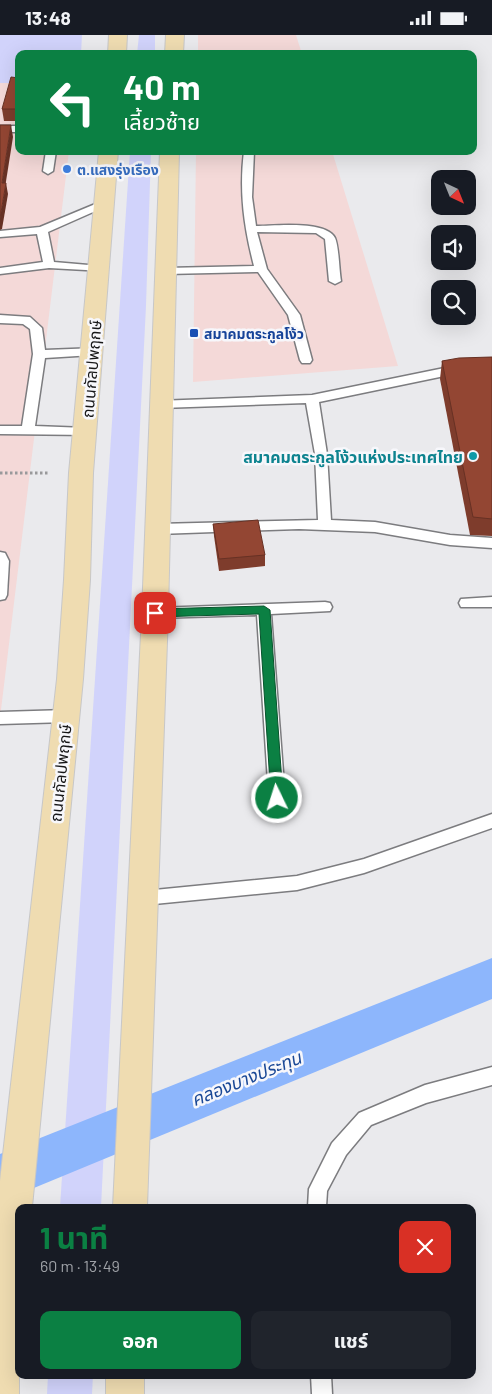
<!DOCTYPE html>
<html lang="th">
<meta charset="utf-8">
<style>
body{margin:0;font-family:Barlow,"Noto Sans Thai",sans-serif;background:#20242c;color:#f1f3f6;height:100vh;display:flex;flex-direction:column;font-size:19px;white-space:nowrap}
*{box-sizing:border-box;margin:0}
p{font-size:16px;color:#9ea1a6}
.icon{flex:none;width:28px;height:28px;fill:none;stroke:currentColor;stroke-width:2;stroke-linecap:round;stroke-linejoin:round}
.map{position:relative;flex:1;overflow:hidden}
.panel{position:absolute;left:15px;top:1169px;width:461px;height:175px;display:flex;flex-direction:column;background:#171b24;border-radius:10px;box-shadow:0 5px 20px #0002}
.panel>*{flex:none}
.hud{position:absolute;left:15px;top:15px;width:462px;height:105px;border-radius:10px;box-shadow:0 5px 20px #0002;background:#0b8043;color:#fff;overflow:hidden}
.needle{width:32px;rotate:137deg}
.tools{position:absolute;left:431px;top:135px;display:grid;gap:10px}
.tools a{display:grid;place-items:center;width:45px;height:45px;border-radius:10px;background:#171b24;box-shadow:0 5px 20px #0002;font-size:25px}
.pin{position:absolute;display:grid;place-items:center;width:42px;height:42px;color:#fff;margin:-21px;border-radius:10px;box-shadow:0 2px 8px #0006}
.me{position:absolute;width:55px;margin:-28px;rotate:356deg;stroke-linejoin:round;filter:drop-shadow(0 0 4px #0008)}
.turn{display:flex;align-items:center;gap:18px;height:105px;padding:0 25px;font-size:22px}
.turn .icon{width:65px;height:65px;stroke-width:2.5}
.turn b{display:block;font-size:35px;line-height:42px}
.round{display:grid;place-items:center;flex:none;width:52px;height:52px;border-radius:10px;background:#20242c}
.summary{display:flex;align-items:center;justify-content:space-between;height:85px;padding:0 25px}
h1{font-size:30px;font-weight:700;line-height:38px;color:#0b8043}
.action{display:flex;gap:10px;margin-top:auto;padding:10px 25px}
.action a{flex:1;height:58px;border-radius:10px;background:#0b8043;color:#fff;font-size:20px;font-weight:700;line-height:58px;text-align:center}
.action a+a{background:#20242c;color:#f1f3f6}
.status{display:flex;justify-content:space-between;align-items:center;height:35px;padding:0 25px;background:#171b24;direction:ltr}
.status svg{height:14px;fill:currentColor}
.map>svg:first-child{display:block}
.commercial{fill:#f4d9d8}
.green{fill:#d1d3fb}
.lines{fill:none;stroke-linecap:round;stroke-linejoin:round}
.canal{fill:#8db6fc;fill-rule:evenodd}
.lane-casing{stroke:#7c7c7f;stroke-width:3}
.primary-casing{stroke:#c7c7c8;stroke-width:2}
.path{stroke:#99999b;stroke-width:3;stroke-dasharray:2.5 2.5;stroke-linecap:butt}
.lane{fill:#fff;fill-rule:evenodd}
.primary{fill:#efdcb1;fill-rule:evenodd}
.wall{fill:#7e3c2c}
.shaded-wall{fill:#673124}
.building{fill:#934633;stroke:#673124}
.route{fill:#0b8043;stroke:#07532c}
.shop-dot{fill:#3f7fe0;stroke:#f7f7fb;stroke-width:2}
.transit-dot{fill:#1a4fb4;stroke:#f7f7fb;stroke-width:2}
.culture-dot{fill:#0f9aa8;stroke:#f7f7fb;stroke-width:2}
.labels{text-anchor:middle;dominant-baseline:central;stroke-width:5;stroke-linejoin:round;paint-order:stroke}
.far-shop-label{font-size:14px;font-weight:bold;fill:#366cbe;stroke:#f7f7fb;text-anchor:start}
.far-transit-label{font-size:14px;font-weight:bold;fill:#164399;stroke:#f7f7fb;text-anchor:start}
.street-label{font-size:16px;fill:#171718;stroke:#f7f7fb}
.culture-label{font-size:16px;font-weight:bold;fill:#0d838f;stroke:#f7f7fb;text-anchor:end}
.water-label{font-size:18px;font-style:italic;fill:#1a4896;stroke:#f7f7fb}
</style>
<div class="status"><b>13:48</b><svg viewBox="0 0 49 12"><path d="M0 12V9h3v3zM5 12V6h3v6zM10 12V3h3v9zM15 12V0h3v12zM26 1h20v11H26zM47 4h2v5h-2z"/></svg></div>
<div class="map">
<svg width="492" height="1359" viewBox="0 0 492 1359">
<rect width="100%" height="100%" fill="#eaeaed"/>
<!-- commercial -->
<g class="commercial">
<path d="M198,0h98l6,19h-104z"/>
<path d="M0,48h19v68h50l-69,567z"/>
<path d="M196,116h136l66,215 -205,16z"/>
</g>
<!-- green -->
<g class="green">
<path d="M0,0h82l-1,19h-62v29h-19z"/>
<path d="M139,0h16v19h-18z"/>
<path d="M130,116h21l-5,155 -45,901h-41z"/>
<path d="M48,1340h45l-1,19h-45z"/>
</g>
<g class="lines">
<!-- canal -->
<path class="canal" d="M492,923v41l-492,203v-48z"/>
<!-- lane casing -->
<g class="lane-casing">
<g id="lane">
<rect x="0" y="91" width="19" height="6"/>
<path d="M46,116h10l-3,20 -5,3 -5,-3z"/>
<path d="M244,116h10l-2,46 4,29c18,0 70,-6 79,12 4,9 4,32 6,43l-6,3 -6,-3 -4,-42 -9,-6 -59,-1 10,37 33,46 12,45 -2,3h-8l-2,-3 -12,-45 -30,-43 -92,2 -6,-3 6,-3 88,-2c-10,-39 -15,-74 -10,-115z"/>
<path d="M105,165l4,1 1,2 -1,2 -61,27 6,30 46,4 6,3 -2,2 -55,-3 -49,6v-6l43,-6 -6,-28 -37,3v-6l40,-4z"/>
<path d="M0,280l30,2 12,11 3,22 52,-2 2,3 -6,4 -48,3 -10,68 51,2 6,4 -2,3 -90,-1v-8h22l11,-72 -3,-25 -7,-5 -23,-1z"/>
<path d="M492,329v8l-33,1 -140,29 8,52 4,66 44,2 75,13 42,3v10l-42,-3 -75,-13 -76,-3 -141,5 -5,-2 -2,-3 2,-3 5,-2 160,-4 -3,-66 -9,-51 -145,5 -4,-1 -2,-3 2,-3 155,-6 147,-30z"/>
<path d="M0,517l5,1 4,8 -2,34 -2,4 -5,1z"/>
<path d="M492,562v10h-31l-2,-4 2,-4z"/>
<path d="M325,567l5,1 2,4 -2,4 -59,3 14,184 -2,5 -6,2 -6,-2 -2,-5 -12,-183 -102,3 -5,-1 -2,-4 2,-4 5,-1z"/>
<path d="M67,675l5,2 3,4 -3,4 -5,2 -67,2v-12z"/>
<path d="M492,779v14l-128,45 -67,17 -153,15 -6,-2 -2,-5 2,-5 6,-2 153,-15 67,-17z"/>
<path d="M492,1032v18l-66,18 -55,22 -25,30 -19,36 -1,16h-18l1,-18 23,-46 27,-30 66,-28z"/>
<path d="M311,1340h20l1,19h-20z"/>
</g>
</g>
<!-- primary casing -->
<g class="primary-casing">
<g id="primary">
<path d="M109,0h18l-1,19h-18z"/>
<path d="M166,0h18l-1,19h-18z"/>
<path d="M99,116h19l-25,322 -3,107 -7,99 -51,528h-13v187h-19v-213l57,-502 7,-99 5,-107z"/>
<path d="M160,116h19l-11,462 -21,594h-34l29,-594z"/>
<rect x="106" y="1340" width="38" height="19"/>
</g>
</g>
<!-- path -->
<path class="path" d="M0,438h50"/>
<!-- lane -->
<use href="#lane" class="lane"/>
<!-- primary -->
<use href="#primary" class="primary"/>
</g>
<!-- wall -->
<g class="wall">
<path d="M19,43v43h-15l-2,-12z"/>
<path d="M492,322v179l-22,-1 -30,-156 2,-18z"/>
<path d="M213,489l52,31v11l-46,5 -5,-35z"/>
</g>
<!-- shaded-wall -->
<g class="shaded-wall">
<path d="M11,90l2,12 -9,57 -2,-11z"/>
<path d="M6,148l2,11 -6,35 -2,1v-12z"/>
</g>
<!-- building -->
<g class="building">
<path d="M11,42l8,1v31h-17z"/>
<path d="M0,90h11l-9,58h4l-6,35z"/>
<path d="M492,322v162l-19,-2 -31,-156 17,-3z"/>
<path d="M258,485l7,35 -46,4 -6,-35z"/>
</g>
<!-- route -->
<path class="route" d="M264,571l6,4 13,188 -2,4h-8l-2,-4 -12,-184 -104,3 -5,-4 5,-4z"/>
<!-- markers -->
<circle class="shop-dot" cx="67" cy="134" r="5"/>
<rect class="transit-dot" x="189" y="293" width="10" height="10" rx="2.5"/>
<circle class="culture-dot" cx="473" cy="421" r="5"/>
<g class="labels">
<!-- far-shop labels -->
<g class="far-shop-label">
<text x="77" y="134">ต.แสงรุ่งเรือง</text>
</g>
<!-- far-transit labels -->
<g class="far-transit-label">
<text x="204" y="298">สมาคมตระกูลโง้ว</text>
</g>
<!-- street labels -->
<g class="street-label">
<text transform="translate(91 334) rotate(-85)">ถนนกัลปพฤกษ์</text>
<text transform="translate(60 738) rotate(-84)">ถนนกัลปพฤกษ์</text>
</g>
<!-- culture labels -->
<g class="culture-label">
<text x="463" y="421">สมาคมตระกูลโง้วแห่งประเทศไทย</text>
</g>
<!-- water labels -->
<g class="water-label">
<text transform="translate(246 1043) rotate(-22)">คลองบางประทุน</text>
</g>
</g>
</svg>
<div class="tools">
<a><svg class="needle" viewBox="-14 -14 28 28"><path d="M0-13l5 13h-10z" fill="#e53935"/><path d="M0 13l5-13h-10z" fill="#9ea1a6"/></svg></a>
<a><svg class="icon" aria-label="sound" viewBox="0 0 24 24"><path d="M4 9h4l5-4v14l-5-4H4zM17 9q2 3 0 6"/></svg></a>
<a><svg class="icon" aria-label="search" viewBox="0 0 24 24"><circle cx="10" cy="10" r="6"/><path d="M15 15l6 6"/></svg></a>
</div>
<div class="pin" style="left:155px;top:578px;background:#d93025"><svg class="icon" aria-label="arrive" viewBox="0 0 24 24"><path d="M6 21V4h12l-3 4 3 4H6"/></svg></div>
<svg class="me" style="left:277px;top:763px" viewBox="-20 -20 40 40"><circle r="17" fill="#0b8043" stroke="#fff" stroke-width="3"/><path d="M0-11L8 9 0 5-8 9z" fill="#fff"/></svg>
<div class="hud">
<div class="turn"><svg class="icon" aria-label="left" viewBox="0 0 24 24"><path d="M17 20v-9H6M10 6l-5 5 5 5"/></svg><div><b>40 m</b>เลี้ยวซ้าย</div></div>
</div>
<section class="panel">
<div class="summary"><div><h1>1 นาที</h1><p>60 m · 13:49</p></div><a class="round" style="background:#d93025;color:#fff"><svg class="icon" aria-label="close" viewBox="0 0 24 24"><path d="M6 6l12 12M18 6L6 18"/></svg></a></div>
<div class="action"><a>ออก</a><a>แชร์</a></div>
</section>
</div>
